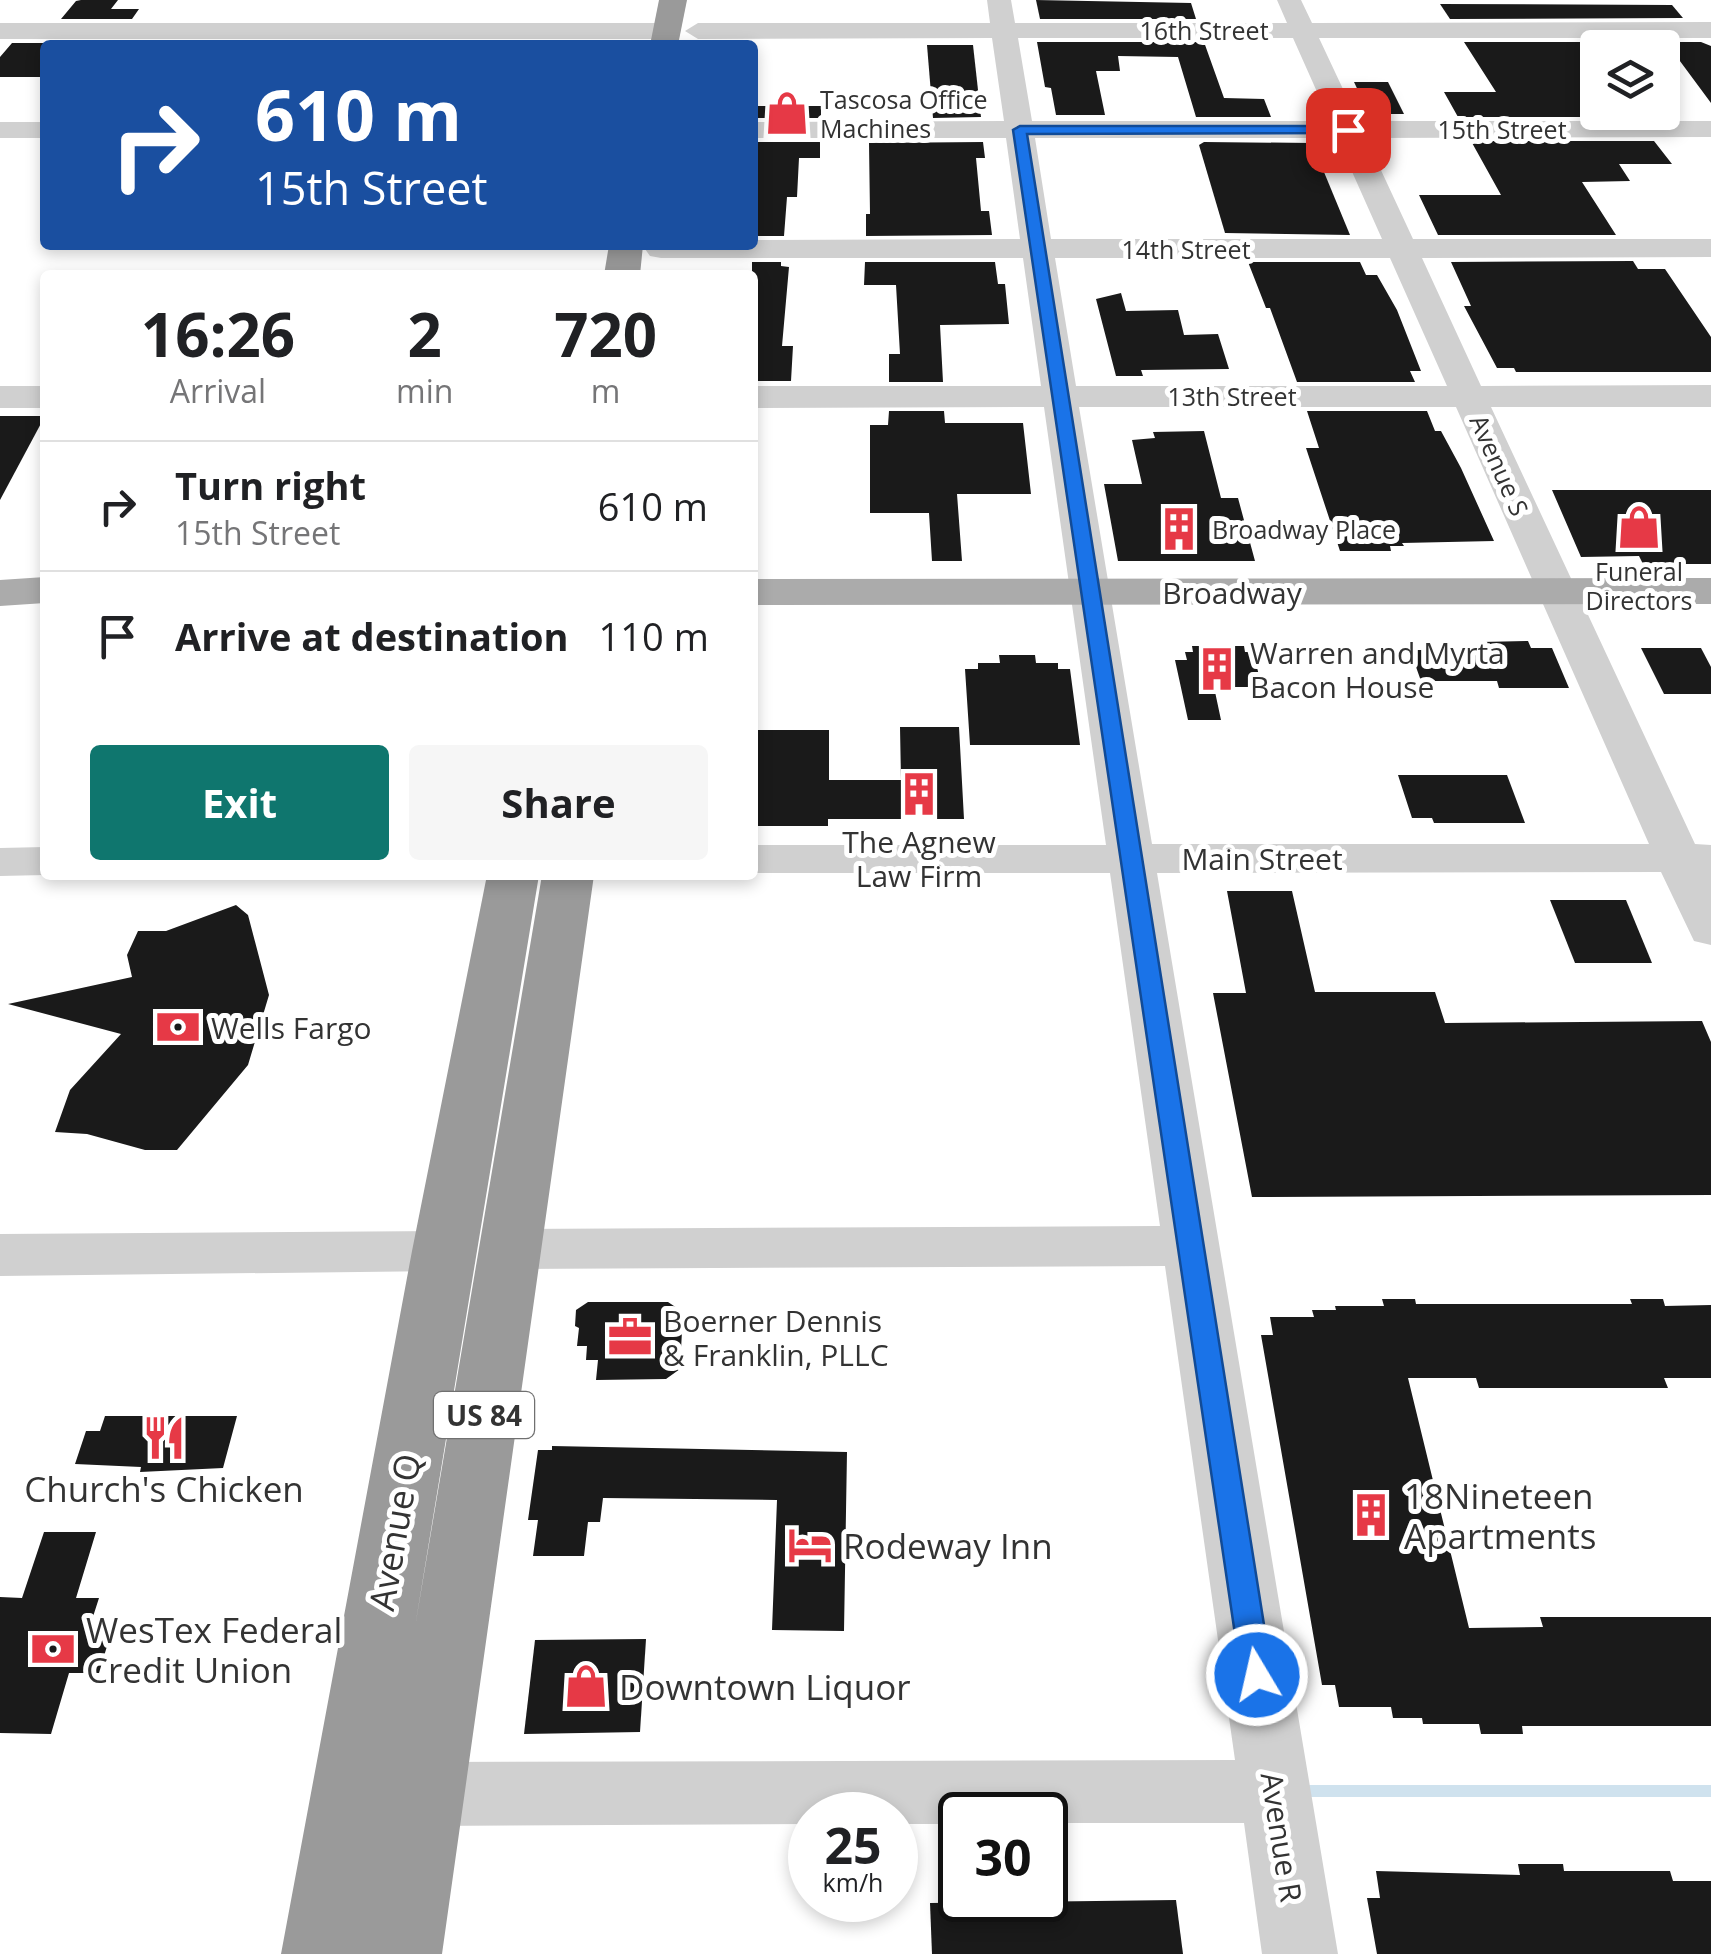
<!DOCTYPE html>
<style>
body{margin:0;font-family:"Open Sans",sans-serif;background:#f6f6f6;color:#202124;height:100vh;display:flex;flex-direction:column;font-size:38px;white-space:nowrap}
*{box-sizing:border-box;margin:0}
p{font-size:32px;color:#757577}
.icon{flex:none;width:55px;height:55px;fill:none;stroke:currentColor;stroke-width:2;stroke-linecap:round;stroke-linejoin:round}
.map{position:relative;flex:1;overflow:hidden}
.sheet{position:absolute;left:40px;top:270px;width:718px;height:610px;display:flex;flex-direction:column;background:#fff;border-radius:10px;box-shadow:0 5px 15px #0003}
.sheet>*{flex:none}
.hud{position:absolute;left:40px;top:40px;width:718px;height:210px;border-radius:10px;box-shadow:0 5px 15px #0003;background:#1a4fa0;color:#fff;overflow:hidden}
.controls{position:absolute;left:1580px;top:30px;display:grid;gap:20px}
.controls a{display:grid;place-items:center;width:100px;height:100px;border-radius:10px;background:#fff;box-shadow:0 5px 15px #0003;font-size:50px}
.speed{position:absolute;left:788px;top:1792px;display:flex;gap:20px;font-size:50px;font-weight:700;text-align:center}
.speed>*{display:grid;place-content:center;width:130px;height:130px;border-radius:50%;background:#fff;box-shadow:0 5px 15px #0003;line-height:1}
.speed small{font-size:25px;font-weight:400}
.speed .limit{border:5px solid #111;border-radius:15px;background:#fff;color:#111}
.pin{position:absolute;display:grid;place-items:center;width:85px;height:85px;color:#fff;margin:-42px;border-radius:20px;box-shadow:0 5px 15px #0006}
.me{position:absolute;width:110px;margin:-55px;rotate:351deg;stroke-linejoin:round;filter:drop-shadow(0 0 8px #0008)}
.turn{display:flex;align-items:center;gap:35px;height:210px;padding:0 50px;font-size:45px}
.turn .icon{width:130px;height:130px;stroke-width:2.5}
.turn b{display:block;font-size:70px;line-height:85px}
.eta{display:flex;justify-content:space-evenly;align-items:center;height:170px;text-align:center}
.eta b{font-size:60px;font-weight:700;line-height:70px}
.action{display:flex;gap:20px;margin-top:auto;padding:20px 50px}
.action a{flex:1;height:115px;border-radius:10px;background:#0f766e;color:#fff;font-size:40px;font-weight:700;line-height:115px;text-align:center}
.action a+a{background:#f6f6f6;color:#202124}
ul{padding:0;list-style:none}
li{display:flex;align-items:center;gap:30px;height:130px;padding:0 50px;border-top:2px solid #e0e0e0}
li div{flex:1}
li b{display:block;font-size:38px}
li em{font-style:normal}
.map>svg:first-child{display:block}
.lines{fill:none;stroke-linecap:round;stroke-linejoin:round}
.stream{stroke:#cfe2ee;stroke-width:12}
.building{fill:#1a1a1a}
.minor{fill:#d0d0d0;fill-rule:evenodd}
.major{fill:#ababab;fill-rule:evenodd}
.highway{fill:#9a9a9a;fill-rule:evenodd}
.route{fill:#1a73e8;stroke:#114b97;stroke-width:2.5}
.labels{text-anchor:middle;dominant-baseline:central;stroke-width:10;stroke-linejoin:round;paint-order:stroke}
.far-street-label{font-size:25px;fill:#333;stroke:#fff}
.far-poi-label{font-size:25px;fill:#333;stroke:#fff;text-anchor:start}
.shield{fill:#fff;stroke:#707070;stroke-width:2.5}
.shield-label{font-size:28px;font-weight:bold;fill:#333}
.street-label{font-size:30px;fill:#333;stroke:#fff}
.poi-label{font-size:30px;fill:#333;stroke:#fff;text-anchor:start}
.near-poi-label{font-size:35px;fill:#333;stroke:#fff;text-anchor:start}
.near-street-label{font-size:35px;fill:#333;stroke:#fff}
</style>
<div class="map">
<svg width="1711" height="1954" viewBox="0 0 1711 1954">
<rect width="100%" height="100%" fill="#fff"/>
<g class="lines">
<!-- stream -->
<path class="stream" d="M1297,1791h414"/>
</g>
<!-- building -->
<g class="building">
<path d="M81,0h37l-7,9h28l-7,10h-71l15,-18z"/>
<path d="M1036,0l155,3 5,16h-156z"/>
<path d="M1440,4l232,1 11,13 -233,1z"/>
<path d="M1037,42h167l20,56 40,1 7,18h-75l-18,-60 -60,-1 2,15h-24l9,44h-49l-5,-27 -6,-1z"/>
<path d="M1464,42h237l10,4v57l-37,-50h-12v-5h-82l18,26v38h30l4,5h-174l-14,-25h52z"/>
<path d="M12,43h103l-70,2v32h-45v-20z"/>
<path d="M927,45h46l8,72 -48,1z"/>
<path d="M1354,82h34l16,32h-35z"/>
<rect x="752" y="106" width="69" height="12"/>
<path d="M1471,141h183l18,23h-53l11,17 -48,1 34,53h-178l-19,-40h82z"/>
<path d="M752,142h68v16h-21l-2,39h-10l-3,39h-32z"/>
<path d="M983,142l2,16h-9l5,53h8l3,24 -126,1v-22h4l-1,-71z"/>
<path d="M1204,142l108,1 38,92 -125,-2 -26,-88z"/>
<path d="M1633,261l5,8h27l46,68v35h-195l-2,-4h-17l-33,-62h7l-20,-44z"/>
<path d="M752,262h29v4l8,1 -7,79h11l-2,35h-39z"/>
<path d="M865,262h130l3,22h7l4,40 -69,1 3,57h-54v-28h11l-4,-69h-32z"/>
<path d="M1248,262h112l6,13h11l20,35 24,61h-11l5,11h-118l-27,-74h-4z"/>
<path d="M1121,293l5,18 52,-1 6,25 34,-1 11,35 -88,1 2,6h-27l-20,-77z"/>
<path d="M889,411h55l1,12h78l8,71h-74l5,67h-30l-3,-48h-59v-88h18z"/>
<path d="M1307,411h120l8,20h6l20,37 33,73 -92,2 2,3h-14l1,5h-51l-34,-103h13z"/>
<path d="M0,416h45l-45,84z"/>
<path d="M1204,431l17,67h17l17,63h-137l-14,-77h38l-10,-44 23,-2 -2,-6z"/>
<path d="M1552,490h159v74h-68l-4,-8 -58,1z"/>
<path d="M1528,641l3,7h21l17,40h-70l-2,-7h-76l-11,-31h75l-4,-8z"/>
<path d="M1192,646h52l1,6h8l9,35h-48l7,33h-33l-13,-60h12l-2,-8h8z"/>
<path d="M1641,648h60l10,19v27h-47z"/>
<path d="M999,655h36l1,8h22v6h12l10,76h-110l-5,-76h13v-6h22z"/>
<path d="M900,727h59l5,92h-136v7h-76v-96h77v50h72z"/>
<path d="M1398,775h109l18,48h-91l-2,-5h-20z"/>
<path d="M1227,891h65l23,101h120l10,31 257,-2 9,21v153l-459,2 -39,-204h33z"/>
<path d="M1550,900h76l26,63h-77z"/>
<path d="M236,905l12,10 21,80 -21,70 -71,85h-32l-58,-16 -32,-2 15,-42 51,-56 -113,-30 124,-27 -5,-22 11,-24h28z"/>
<path d="M1382,1299h33l1,5h216l-2,-5h33l2,7 46,-1v73h-47l4,10h-189l-3,-10h-68l61,250 74,-1 -3,-10h171v109h-189l1,8h-42l-2,-10h-56l-1,-6h-29l-2,-11h-52l-4,-22h-13l-61,-350h12l-3,-18h44l-2,-7h24l-1,-4h49z"/>
<path d="M588,1302h80l15,10 -3,57 -14,10 -70,1 2,-20h-12l1,-14h-10l2,-18 -4,-2 1,-16z"/>
<path d="M105,1416h132l-14,52 -83,4 1,-5 -66,-3 11,-33h14z"/>
<path d="M552,1446l295,6 -3,179 -72,-1 5,-130 -174,-2 -3,24h-12l-4,34h-51l5,-36h-10l10,-70h14z"/>
<path d="M44,1532h52l-20,66h23l-9,28h23l-14,47h-30l-18,61 -51,-1v-136l22,1z"/>
<path d="M646,1639l-6,93 -116,2 11,-94z"/>
<path d="M1518,1864h45l1,7h106l3,10h38v73h-334l-10,-56h13l-4,-27 144,4z"/>
<path d="M1176,1900l7,54h-251l-2,-51z"/>
</g>
<g class="lines">
<!-- minor -->
<g class="minor">
<path d="M987,0h24l4,23h272l-10,-23h24l11,23 399,-1v16h-392l39,83h353v16l-345,1 47,101h298v18l-289,1 59,128 230,-1v22h-220l204,437 16,1v100l-17,-4 -33,-69 -504,1 181,1081h-76l-18,-131h-199v-8h-85v9h-65v-9h-85v9l-385,2 -25,-10 -10,-22 10,-22 25,-10 810,-2 -70,-494 -655,3 -20,-6 -8,-14 8,-14 20,-6 650,-3 -50,-353h-358v-28h354l-62,-438 -292,1v-22h289l-18,-128h-362l-11,-2 -5,-7 3,-4h104v-5l268,-1 -14,-101h-254v-16l252,-1 -12,-83 -294,1 -13,-8 13,-8h292zM1018,38h275l37,83h-298zM1035,138h302l45,101h-331zM1055,258h335l57,128h-371zM1079,407h377l193,437h-497z"/>
<path d="M0,23h667l13,8 -13,8h-667z"/>
<rect x="0" y="122" width="45" height="16"/>
<rect x="0" y="386" width="45" height="22"/>
<path d="M45,847v28l-45,1v-28z"/>
<path d="M443,1231l20,6 9,14 -9,14 -20,6 -443,5v-42z"/>
</g>
<!-- major -->
<g class="major">
<path d="M45,577v26l-45,3v-26z"/>
<path d="M1711,578v26l-959,1v-26z"/>
</g>
<!-- highway -->
<g class="highway">
<path d="M659,0h28l-9,45h-28z"/>
<path d="M609,245h34l-3,30h-36z"/>
<path d="M487,875h52l-124,752 127,-752h52l-152,1079h-161l131,-703z"/>
</g>
</g>
<!-- route -->
<path class="route" d="M1020,126h328l6,4 -6,3 -321,1 245,1541 -4,9 -11,4 -11,-4 -5,-9 -228,-1545z"/>
<!-- icons -->
<defs>
<g id="shop-bare" transform="scale(3.45)"><path d="M-5-2.5h2.3a2.7 3.5 0 0 1 5.4 0H5L5.5 6h-11ZM-1.5-2.5h3a1.5 2.3 0 0 0-3 0Z" fill="#e63946" stroke="#fff" stroke-width="2.5" paint-order="stroke"/></g>
<g id="building-bare" transform="scale(3.45)"><path d="M-4-6H4V6H1V3H-1V6H-4ZM-2.5-4.3h1.7v1.8h-1.7ZM.8-4.3h1.7v1.8H.8ZM-2.5-1h1.7V.8h-1.7ZM.8-1h1.7V.8H.8Z" fill="#e63946" stroke="#fff" stroke-width="2.5" paint-order="stroke"/></g>
<g id="bank-bare" transform="scale(3.45)"><path d="M-6-4H6V4H-6ZM0-2.3a2.3 2.3 0 1 0 0 4.6a2.3 2.3 0 1 0 0-4.6Z" fill="#e63946" stroke="#fff" stroke-width="2.5" paint-order="stroke"/></g>
<g id="office-bare" transform="scale(3.45)"><path d="M-6-3h4V-5.5h4V-3h4V5H-6ZM-1-4.5V-3h2v-1.5ZM-6 0V1H6V0Z" fill="#e63946" stroke="#fff" stroke-width="2.5" paint-order="stroke"/></g>
<g id="restaurant-bare" transform="scale(3.45)"><path d="M-5-6h1v4h1v-4h1v4h1v-4h1v5L-1.5 .5V6h-2V.5L-5-1ZM5-6V6H3V1.5H1.5Q1.5-4 5-6Z" fill="#e63946" stroke="#fff" stroke-width="2.5" paint-order="stroke"/></g>
<g id="hotel-bare" transform="scale(3.45)"><path d="M-6-4.5h1.5V1H6V5H4.5V3h-9V5H-6ZM-4 0a1.8 1.8 0 1 1 3.6 0ZM.5 0V-2.5h3Q6-2.5 6 0Z" fill="#e63946" stroke="#fff" stroke-width="2.5" paint-order="stroke"/></g>
</defs>
<g fill-rule="evenodd">
<use href="#shop-bare" x="787" y="113"/>
<use href="#shop-bare" x="1639" y="527"/>
<use href="#building-bare" x="1179" y="529"/>
<use href="#building-bare" x="1217" y="669"/>
<use href="#building-bare" x="919" y="794"/>
<use href="#bank-bare" x="178" y="1027"/>
<use href="#office-bare" x="630" y="1337"/>
<use href="#restaurant-bare" x="164" y="1438"/>
<use href="#building-bare" x="1371" y="1515"/>
<use href="#hotel-bare" x="810" y="1545"/>
<use href="#bank-bare" x="53" y="1649"/>
<use href="#shop-bare" x="586" y="1686"/>
</g>
<g class="labels">
<!-- far-street labels -->
<g class="far-street-label">
<text x="1204" y="30">16th Street</text>
<text x="1502" y="129">15th Street</text>
<text x="1186" y="249">14th Street</text>
<text x="1232" y="396">13th Street</text>
<text transform="translate(1500 465) rotate(66)">Avenue S</text>
</g>
<!-- far-poi labels -->
<g class="far-poi-label">
<text x="820" y="99">Tascosa Office<tspan x="820" dy="29">Machines</tspan></text>
<text x="1212" y="529">Broadway Place</text>
<text x="1639" y="571" text-anchor="middle">Funeral<tspan x="1639" dy="29">Directors</tspan></text>
</g>
<!-- shield labels -->
<rect class="shield" x="434" y="1392" width="100" height="46" rx="8"/>
<g class="shield-label">
<text x="484" y="1415">US 84</text>
</g>
<!-- street labels -->
<g class="street-label">
<text x="1232" y="592">Broadway</text>
<text x="1262" y="858">Main Street</text>
<text transform="translate(1282 1837) rotate(81)">Avenue R</text>
</g>
<!-- poi labels -->
<g class="poi-label">
<text x="1250" y="652">Warren and Myrta<tspan x="1250" dy="34">Bacon House</tspan></text>
<text x="919" y="841" text-anchor="middle">The Agnew<tspan x="919" dy="34">Law Firm</tspan></text>
<text x="211" y="1027">Wells Fargo</text>
<text x="663" y="1320">Boerner Dennis<tspan x="663" dy="34">&amp; Franklin, PLLC</tspan></text>
</g>
<!-- near-poi labels -->
<g class="near-poi-label">
<text x="164" y="1488" text-anchor="middle">Church's Chicken</text>
<text x="1404" y="1495">18Nineteen<tspan x="1404" dy="40">Apartments</tspan></text>
<text x="843" y="1545">Rodeway Inn</text>
<text x="86" y="1629">WesTex Federal<tspan x="86" dy="40">Credit Union</tspan></text>
<text x="619" y="1686">Downtown Liquor</text>
</g>
<!-- near-street labels -->
<g class="near-street-label">
<text transform="translate(394 1532) rotate(-80)">Avenue Q</text>
</g>
</g>
</svg>
<div class="controls">
<a><svg class="icon" aria-label="layers" viewBox="0 0 24 24"><path d="M12 4l9 5-9 5-9-5zM3 14l9 5 9-5"/></svg></a>
</div>
<div class="speed"><div>25<small>km/h</small></div><div class="limit">30</div></div>
<div class="pin" style="left:1348px;top:130px;background:#d93025"><svg class="icon" aria-label="arrive" viewBox="0 0 24 24"><path d="M6 21V4h12l-3 4 3 4H6"/></svg></div>
<svg class="me" style="left:1257px;top:1675px" viewBox="-20 -20 40 40"><circle r="17" fill="#1a73e8" stroke="#fff" stroke-width="3"/><path d="M0-11L8 9 0 5-8 9z" fill="#fff"/></svg>
<div class="hud">
<div class="turn"><svg class="icon" aria-label="right" viewBox="0 0 24 24"><path d="M7 20v-9h11M14 6l5 5-5 5"/></svg><div><b>610 m</b>15th Street</div></div>
</div>
<section class="sheet">
<div class="eta">
<div><b>16:26</b><p>Arrival</p></div>
<div><b>2</b><p>min</p></div>
<div><b>720</b><p>m</p></div>
</div>
<ul>
<li><svg class="icon" aria-label="right" viewBox="0 0 24 24"><path d="M7 20v-9h11M14 6l5 5-5 5"/></svg><div><b>Turn right</b><p>15th Street</p></div><em>610 m</em></li>
<li><svg class="icon" aria-label="arrive" viewBox="0 0 24 24"><path d="M6 21V4h12l-3 4 3 4H6"/></svg><div><b>Arrive at destination</b></div><em>110 m</em></li>
</ul>
<div class="action"><a>Exit</a><a>Share</a></div>
</section>
</div>
